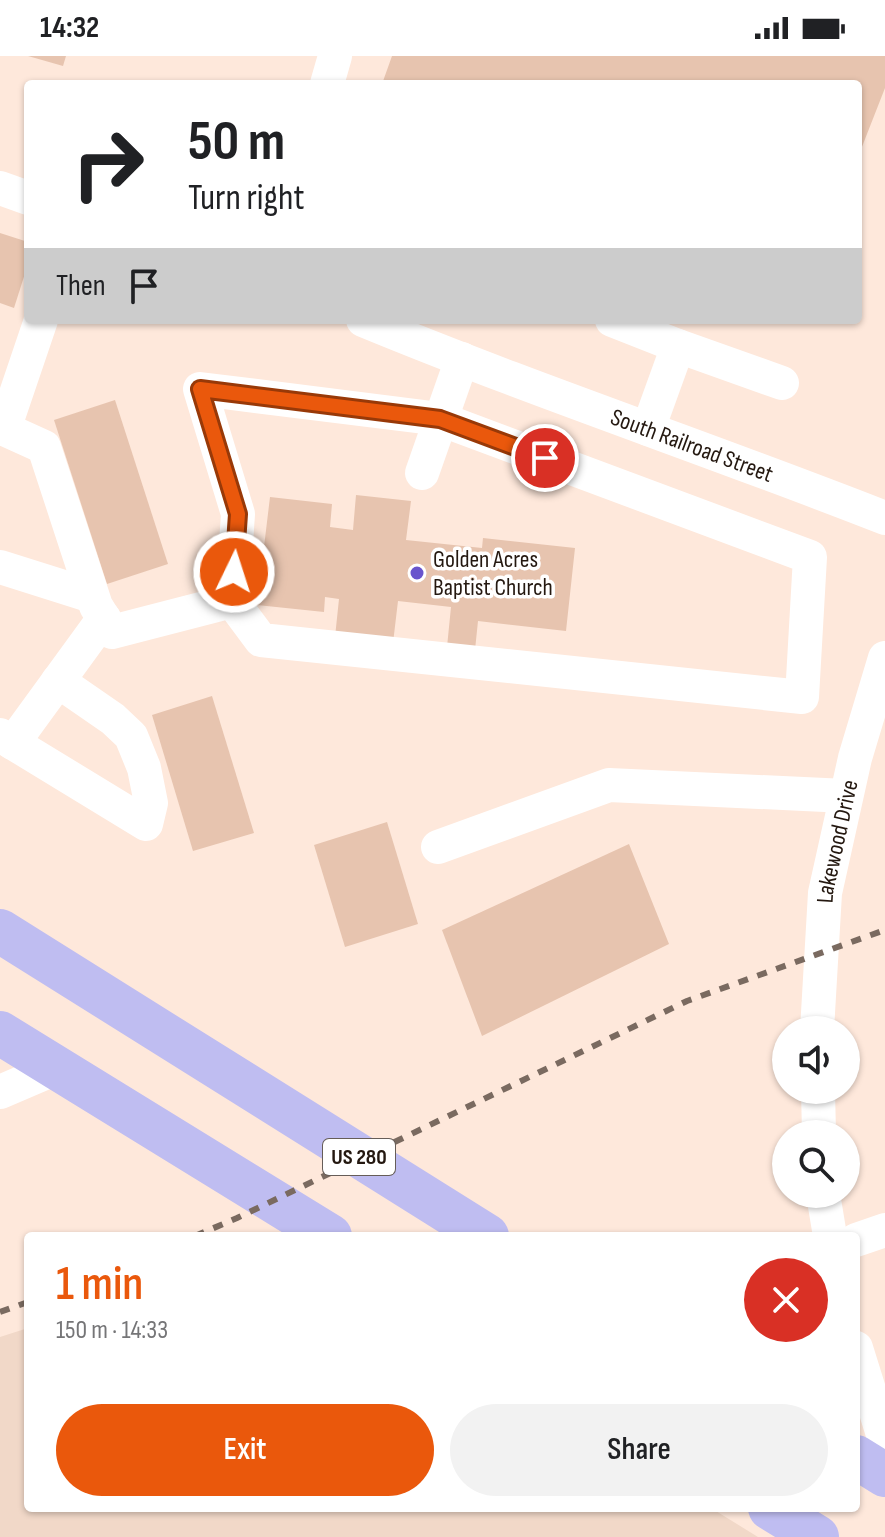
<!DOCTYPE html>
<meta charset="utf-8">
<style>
body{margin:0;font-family:"Sofia Sans Condensed",sans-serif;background:#f2f2f2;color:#202124;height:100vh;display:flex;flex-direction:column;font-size:30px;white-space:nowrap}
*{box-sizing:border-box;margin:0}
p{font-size:26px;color:#757577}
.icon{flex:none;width:44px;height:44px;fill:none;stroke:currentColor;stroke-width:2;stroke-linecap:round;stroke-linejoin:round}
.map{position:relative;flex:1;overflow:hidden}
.panel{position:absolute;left:24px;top:1176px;width:836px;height:280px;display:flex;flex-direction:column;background:#fff;border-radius:8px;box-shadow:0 2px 6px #0004}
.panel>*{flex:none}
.hud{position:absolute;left:24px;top:24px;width:838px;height:244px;border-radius:8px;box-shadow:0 2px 6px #0004;background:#fff;color:#202124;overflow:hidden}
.buttons{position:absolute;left:772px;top:960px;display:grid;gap:16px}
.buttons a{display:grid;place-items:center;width:88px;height:88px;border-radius:50%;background:#fff;box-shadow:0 2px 6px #0004;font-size:40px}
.pin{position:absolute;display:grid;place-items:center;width:68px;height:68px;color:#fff;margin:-34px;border:4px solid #fff;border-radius:50%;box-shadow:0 2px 8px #0007}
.me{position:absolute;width:88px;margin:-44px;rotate:4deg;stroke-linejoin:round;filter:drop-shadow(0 0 6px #0008)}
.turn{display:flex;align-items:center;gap:28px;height:168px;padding:0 32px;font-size:36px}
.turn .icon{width:104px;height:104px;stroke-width:2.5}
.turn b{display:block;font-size:56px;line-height:68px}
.then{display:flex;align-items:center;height:76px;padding:0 32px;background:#0003;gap:16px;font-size:30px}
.round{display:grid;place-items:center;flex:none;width:84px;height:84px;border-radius:42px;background:#f2f2f2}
.head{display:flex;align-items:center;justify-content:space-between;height:136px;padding:0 32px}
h1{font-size:48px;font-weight:600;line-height:60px;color:#ea580c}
.primary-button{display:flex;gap:16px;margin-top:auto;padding:16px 32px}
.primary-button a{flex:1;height:92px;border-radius:48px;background:#ea580c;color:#fff;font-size:32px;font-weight:600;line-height:92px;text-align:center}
.primary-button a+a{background:#f2f2f2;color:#202124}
.status{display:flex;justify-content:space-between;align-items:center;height:56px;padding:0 40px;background:#fff;direction:ltr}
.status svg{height:22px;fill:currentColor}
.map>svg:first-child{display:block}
.built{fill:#f1d8c8}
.building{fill:#e7c4af}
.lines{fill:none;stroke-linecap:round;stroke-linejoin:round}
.minor{stroke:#fff;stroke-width:34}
.highway{stroke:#bfbdf1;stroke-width:44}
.rail{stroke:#7a6a60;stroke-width:6;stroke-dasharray:10 10;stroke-linecap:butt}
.route-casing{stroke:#983908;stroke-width:20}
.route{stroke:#ea580c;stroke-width:14}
.poi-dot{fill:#6954cd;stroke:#fff;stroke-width:3}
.labels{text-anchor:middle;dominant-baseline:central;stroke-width:7;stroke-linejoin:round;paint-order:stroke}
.shield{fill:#fff;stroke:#665d58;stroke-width:2}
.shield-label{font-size:22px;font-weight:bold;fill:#241810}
.street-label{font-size:24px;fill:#241810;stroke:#fff}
.poi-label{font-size:24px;fill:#241810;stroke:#fff;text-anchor:start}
</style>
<div class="status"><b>14:32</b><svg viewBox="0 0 49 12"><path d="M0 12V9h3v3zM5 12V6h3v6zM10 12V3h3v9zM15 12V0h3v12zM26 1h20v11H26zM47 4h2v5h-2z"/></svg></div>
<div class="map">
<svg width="885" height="1481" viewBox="0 0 885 1481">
<rect width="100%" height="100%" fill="#fee8db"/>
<!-- built -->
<path class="built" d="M28,1272v180h683l47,29h-758v-200z"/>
<!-- building -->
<g class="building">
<path d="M28,0h38l-3,10z"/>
<path d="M392,0h493v32l-27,69v-73h-476z"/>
<path d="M0,177l28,9v22l-14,44 -14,-5z"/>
<path d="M115,344l53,164 -61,20 -53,-164z"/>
<path d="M356,439l55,6 -5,39 76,8 1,-10 92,10 -9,83 -88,-10 -3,29 -28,-3 4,-40 -53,-6 -5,42 -58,-6 4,-38 -14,-2 -1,15 -67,-7 13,-108 62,7 -2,23 23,3z"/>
<path d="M212,640l42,137 -61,18 -41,-136z"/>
<path d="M387,766l31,102 -73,23 -31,-102z"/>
<path d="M629,788l40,100 -187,92 -40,-106z"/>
</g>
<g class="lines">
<!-- minor -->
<g class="minor">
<path d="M327,28l8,-28"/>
<path d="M0,132l28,10"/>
<path id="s1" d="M363,264c172,71 349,130 522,198"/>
<path d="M612,264l66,26 104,37"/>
<path d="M200,333l240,30 370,138 -8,140 -541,-57 -29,-39 6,-87z"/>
<path d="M0,371l44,20 52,159 16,26 120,-31"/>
<path d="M4,373l37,-109"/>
<path d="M648,373l30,-83"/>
<path d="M422,417l40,-114"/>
<path d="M0,511l92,29"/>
<path d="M0,679l146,89 5,-21 -7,-35 -13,-32 -18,-17 -55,-38"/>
<path d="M13,687l91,-125"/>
<path d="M438,791l171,-62 237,11"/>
<path id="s2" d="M817,974l8,-137 30,-135 30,-100"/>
<path d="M818,1034l1,44"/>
<path d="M0,1036l56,-24"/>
<path d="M823,1138l7,42"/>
<path d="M856,1184l29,-10"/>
<path d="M856,1292l29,93"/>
</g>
<!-- highway -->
<g class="highway">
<path d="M0,875l487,305"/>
<path d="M0,977l330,203"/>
<path d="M856,1401l29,18"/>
<path d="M770,1452l47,29"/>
</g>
<!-- rail -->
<g class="rail">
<path d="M195,1180l42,-18 450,-217 198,-71"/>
<path d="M0,1256l28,-10"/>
</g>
</g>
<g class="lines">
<!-- route casing -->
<g class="route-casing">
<path id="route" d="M234,516l4,-58 -38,-125 240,30 105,39"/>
</g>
<!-- route -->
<use href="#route" class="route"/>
</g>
<!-- markers -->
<circle class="poi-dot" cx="417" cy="517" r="8"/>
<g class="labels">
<!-- shield labels -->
<rect class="shield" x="323" y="1083" width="72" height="36" rx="6"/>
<g class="shield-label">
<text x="359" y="1101">US 280</text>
</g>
<!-- street labels -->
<g class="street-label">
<text stroke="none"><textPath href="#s1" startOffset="352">South Railroad Street</textPath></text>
<text stroke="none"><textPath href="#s2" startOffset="190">Lakewood Drive</textPath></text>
</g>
<!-- poi labels -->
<g class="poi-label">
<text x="433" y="503">Golden Acres<tspan x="433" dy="28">Baptist Church</tspan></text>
</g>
</g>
</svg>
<div class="buttons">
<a><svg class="icon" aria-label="sound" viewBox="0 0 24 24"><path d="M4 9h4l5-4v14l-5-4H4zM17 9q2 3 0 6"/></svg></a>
<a><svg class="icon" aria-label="search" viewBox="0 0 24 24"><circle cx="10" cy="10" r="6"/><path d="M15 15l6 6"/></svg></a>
</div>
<div class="pin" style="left:545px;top:402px;background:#d93025"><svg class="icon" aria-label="arrive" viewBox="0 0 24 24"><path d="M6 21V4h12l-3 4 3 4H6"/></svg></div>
<svg class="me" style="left:234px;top:516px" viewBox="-20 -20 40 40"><circle r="17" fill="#ea580c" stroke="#fff" stroke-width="3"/><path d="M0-11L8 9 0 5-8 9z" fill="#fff"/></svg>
<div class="hud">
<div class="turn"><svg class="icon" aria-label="right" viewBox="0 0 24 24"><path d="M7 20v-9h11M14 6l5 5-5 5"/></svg><div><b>50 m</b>Turn right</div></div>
<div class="then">Then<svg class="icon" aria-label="arrive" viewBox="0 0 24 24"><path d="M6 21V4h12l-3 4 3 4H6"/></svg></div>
</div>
<section class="panel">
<div class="head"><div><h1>1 min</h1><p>150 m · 14:33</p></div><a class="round" style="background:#d93025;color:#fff"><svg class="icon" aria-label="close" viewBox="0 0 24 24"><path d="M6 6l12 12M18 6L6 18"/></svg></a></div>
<div class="primary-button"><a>Exit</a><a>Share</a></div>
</section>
</div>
